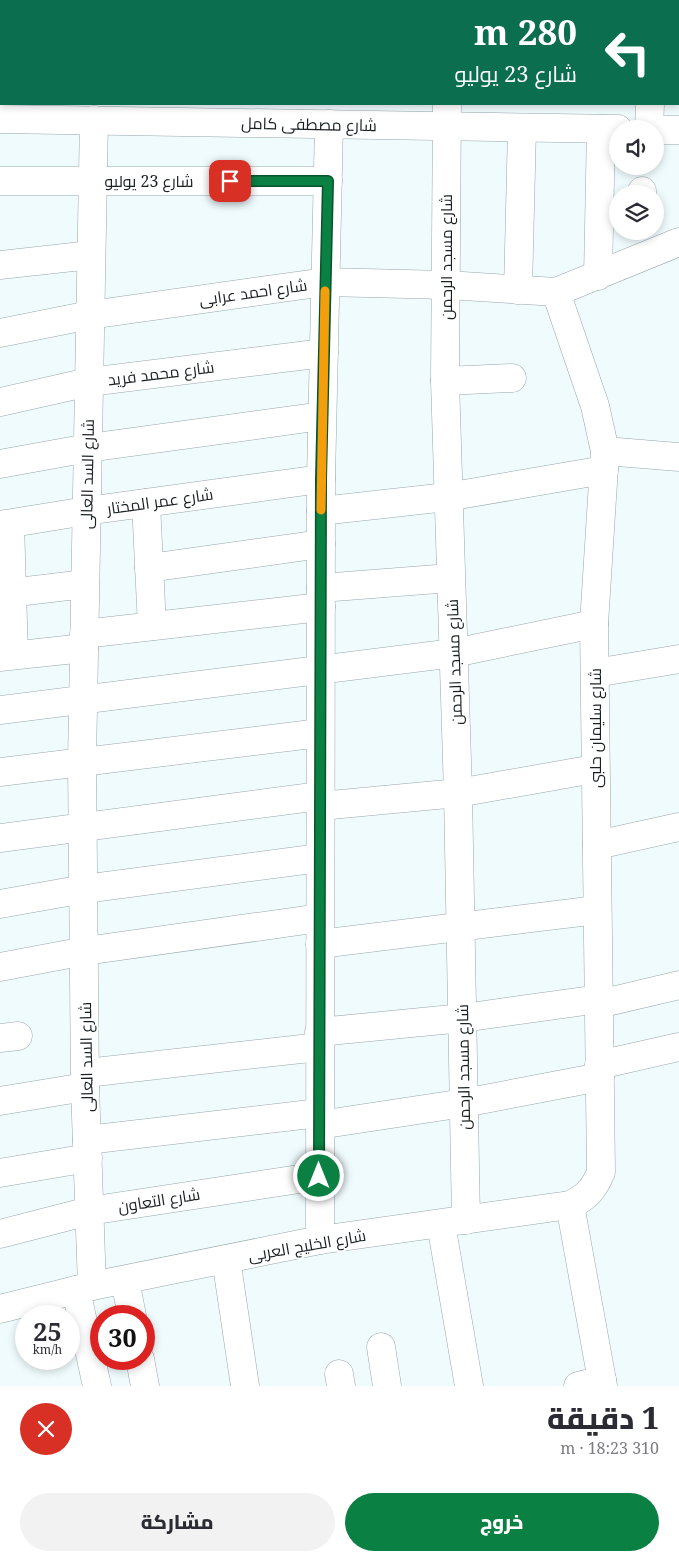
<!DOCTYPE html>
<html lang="ar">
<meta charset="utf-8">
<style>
body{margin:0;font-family:"Noto Serif",Cairo,serif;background:#f2f2f3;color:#2b2b33;direction:rtl;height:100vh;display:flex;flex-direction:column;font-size:19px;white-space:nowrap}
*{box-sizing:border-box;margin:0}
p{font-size:16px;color:#7c7c81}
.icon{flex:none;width:28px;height:28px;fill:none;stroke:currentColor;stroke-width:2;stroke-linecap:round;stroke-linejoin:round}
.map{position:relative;height:1386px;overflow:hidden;direction:ltr}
.sheet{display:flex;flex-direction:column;background:#fff;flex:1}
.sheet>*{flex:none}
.hud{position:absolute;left:0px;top:0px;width:680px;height:105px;box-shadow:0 2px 8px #0003;direction:rtl;background:#0b6e4f;color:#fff;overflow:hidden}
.controls{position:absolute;left:609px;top:120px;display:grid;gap:10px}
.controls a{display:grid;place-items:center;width:55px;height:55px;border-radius:50%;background:#fff;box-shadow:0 2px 8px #0003;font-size:25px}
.speed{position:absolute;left:15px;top:1305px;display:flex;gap:10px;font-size:25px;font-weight:700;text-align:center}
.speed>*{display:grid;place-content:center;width:65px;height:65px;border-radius:50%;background:#fff;box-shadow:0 2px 8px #0003;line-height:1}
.speed small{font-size:12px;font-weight:400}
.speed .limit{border:8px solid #d22;background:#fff;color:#111}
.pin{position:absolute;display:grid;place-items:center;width:42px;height:42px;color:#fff;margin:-21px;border-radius:10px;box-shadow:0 2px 8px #0006}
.me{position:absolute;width:55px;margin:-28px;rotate:0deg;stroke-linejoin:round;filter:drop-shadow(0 0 4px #0008)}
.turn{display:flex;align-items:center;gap:18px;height:105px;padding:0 20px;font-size:22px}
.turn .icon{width:65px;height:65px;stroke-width:2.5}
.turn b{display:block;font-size:35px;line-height:42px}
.round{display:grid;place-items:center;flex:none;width:52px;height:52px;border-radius:26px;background:#f2f2f3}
.head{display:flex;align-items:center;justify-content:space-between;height:85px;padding:0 20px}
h1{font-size:30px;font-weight:800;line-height:38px}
.primary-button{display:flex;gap:10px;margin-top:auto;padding:10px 20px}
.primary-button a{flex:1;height:58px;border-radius:30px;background:#0b8043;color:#fff;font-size:20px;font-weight:800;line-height:58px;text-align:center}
.primary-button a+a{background:#f2f2f3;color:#2b2b33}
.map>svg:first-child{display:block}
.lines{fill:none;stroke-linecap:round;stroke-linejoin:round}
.street-casing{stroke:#97a7ac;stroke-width:29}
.street{stroke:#fff;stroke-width:28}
.route-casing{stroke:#07532c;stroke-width:12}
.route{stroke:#0b8043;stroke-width:9}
.slow{stroke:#f59e0b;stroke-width:9}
.labels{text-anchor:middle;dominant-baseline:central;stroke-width:4;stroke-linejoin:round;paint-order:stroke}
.street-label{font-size:16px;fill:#192022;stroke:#fff}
</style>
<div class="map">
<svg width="679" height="1386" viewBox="0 0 679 1386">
<rect width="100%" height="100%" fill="#f0fbfe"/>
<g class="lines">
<!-- street casing -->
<g class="street-casing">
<g id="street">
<path d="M57,1v-1"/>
<path d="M240,1v-1"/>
<path d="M359,1v-1"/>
<path d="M449,1v-1"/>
<path d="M655,1v-1"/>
<path d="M0,49h1"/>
<path d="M447,104l-2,277 13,412 8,427"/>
<path d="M0,119l618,10"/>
<path d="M649,129l1,-25"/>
<path d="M655,130h24"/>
<path d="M0,181h328"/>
<path d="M642,191v3"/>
<path d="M0,265l91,-10"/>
<path d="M598,276l3,-147"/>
<path d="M518,290l4,-162"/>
<path d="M0,333l90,-18 235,-33 122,3 109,7 123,-50"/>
<path d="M445,381l67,-3"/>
<path d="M0,402l89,-20 235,-29"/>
<path d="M605,451l74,6"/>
<path d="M0,464l88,-16 234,-32"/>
<path d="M146,503l6,123"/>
<path d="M321,511l126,-14 157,-27"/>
<path d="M10,524l4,131"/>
<path d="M0,525l86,-14 235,-32"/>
<path d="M149,568l172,-24"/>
<path d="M321,588l129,-10"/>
<path d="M0,594l85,-10"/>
<path d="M84,634l237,-27"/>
<path d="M0,657l84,-9"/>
<path d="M595,673l84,-14"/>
<path d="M0,710l454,-57 140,-29"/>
<path d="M0,772l320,-39"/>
<path d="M320,806l138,-13 136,-24"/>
<path d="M0,838l320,-42"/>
<path d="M597,845l82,-18"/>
<path d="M0,904l84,-15 236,-31"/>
<path d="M320,944l277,-34"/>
<path d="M0,967l85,-16 235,-33"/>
<path d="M599,1004l80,-19"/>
<path d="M319,1032l144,-14 136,-19"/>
<path d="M0,1038l18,-2"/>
<path d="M599,1065l80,-18"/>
<path d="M86,1073l233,-26"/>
<path d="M0,1101l85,-14"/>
<path d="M319,1125l145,-22 136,-26"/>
<path d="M87,1140l232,-27"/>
<path d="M0,1173l88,-15"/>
<path d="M570,1205l33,181"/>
<path d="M441,1224l28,162"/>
<path d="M0,1234l89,-23 230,-35"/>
<path d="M320,1240l1,-761 8,-355"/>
<path d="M226,1259l19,127"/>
<path d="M125,1280l7,36"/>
<path d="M92,1286l-7,-199 -3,-326 12,-641"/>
<path d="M76,1290l21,96"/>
<path d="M0,1309l92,-23 228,-46 250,-35c17,-8 24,-16 31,-33l-7,-548 11,-173 -10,-45 -39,-114"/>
<path d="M381,1347l6,39"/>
<path d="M140,1359l5,27"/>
<path d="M339,1374l2,12"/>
<path d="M578,1386l24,-6"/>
</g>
</g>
<!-- street -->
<use href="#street" class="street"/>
</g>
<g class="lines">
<!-- route casing -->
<g class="route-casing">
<path id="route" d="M230,181h98l-7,298 -2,697"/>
</g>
<!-- route -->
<use href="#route" class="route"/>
<!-- slow -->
<path class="slow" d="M321,510l4,-219"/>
</g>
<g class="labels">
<!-- street labels -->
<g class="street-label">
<text transform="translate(309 124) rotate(1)">شارع مصطفى كامل</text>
<text x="149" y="181">شارع 23 يوليو</text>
<text transform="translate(446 257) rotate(-90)">شارع مسجد الرحمن</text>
<text transform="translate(253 292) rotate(-8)">شارع احمد عرابى</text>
<text transform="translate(161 373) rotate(-7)">شارع محمد فريد</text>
<text transform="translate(87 474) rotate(-89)">شارع السد العالى</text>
<text transform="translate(160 501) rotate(-8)">شارع عمر المختار</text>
<text transform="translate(454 662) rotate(-92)">شارع مسجد الرحمن</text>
<text transform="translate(595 728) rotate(-90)">شارع سليمان حلبى</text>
<text transform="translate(86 1057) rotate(-91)">شارع السد العالى</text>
<text transform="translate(463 1067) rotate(-91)">شارع مسجد الرحمن</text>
<text transform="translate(159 1200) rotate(-9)">شارع التعاون</text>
<text transform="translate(307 1245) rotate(-10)">شارع الخليج العربى</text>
</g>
</g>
</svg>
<div class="controls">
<a><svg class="icon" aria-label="sound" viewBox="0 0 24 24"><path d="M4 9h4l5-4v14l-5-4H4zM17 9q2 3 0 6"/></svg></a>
<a><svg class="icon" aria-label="layers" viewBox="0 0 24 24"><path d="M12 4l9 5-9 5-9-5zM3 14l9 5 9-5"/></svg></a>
</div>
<div class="speed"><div>25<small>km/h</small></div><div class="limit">30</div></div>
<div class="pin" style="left:230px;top:181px;background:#d93025"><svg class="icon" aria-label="arrive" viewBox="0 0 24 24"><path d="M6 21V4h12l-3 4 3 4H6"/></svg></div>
<svg class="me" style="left:319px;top:1176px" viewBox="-20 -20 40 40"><circle r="17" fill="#0b8043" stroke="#fff" stroke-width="3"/><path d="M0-11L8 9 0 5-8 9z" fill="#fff"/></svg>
<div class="hud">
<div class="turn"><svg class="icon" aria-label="left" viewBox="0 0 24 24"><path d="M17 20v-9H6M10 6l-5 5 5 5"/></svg><div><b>280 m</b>شارع 23 يوليو</div></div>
</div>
</div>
<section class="sheet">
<div class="head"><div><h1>1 دقيقة</h1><p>310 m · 18:23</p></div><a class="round" style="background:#d93025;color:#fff"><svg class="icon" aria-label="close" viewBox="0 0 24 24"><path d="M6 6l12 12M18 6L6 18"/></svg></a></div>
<div class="primary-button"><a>خروج</a><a>مشاركة</a></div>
</section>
